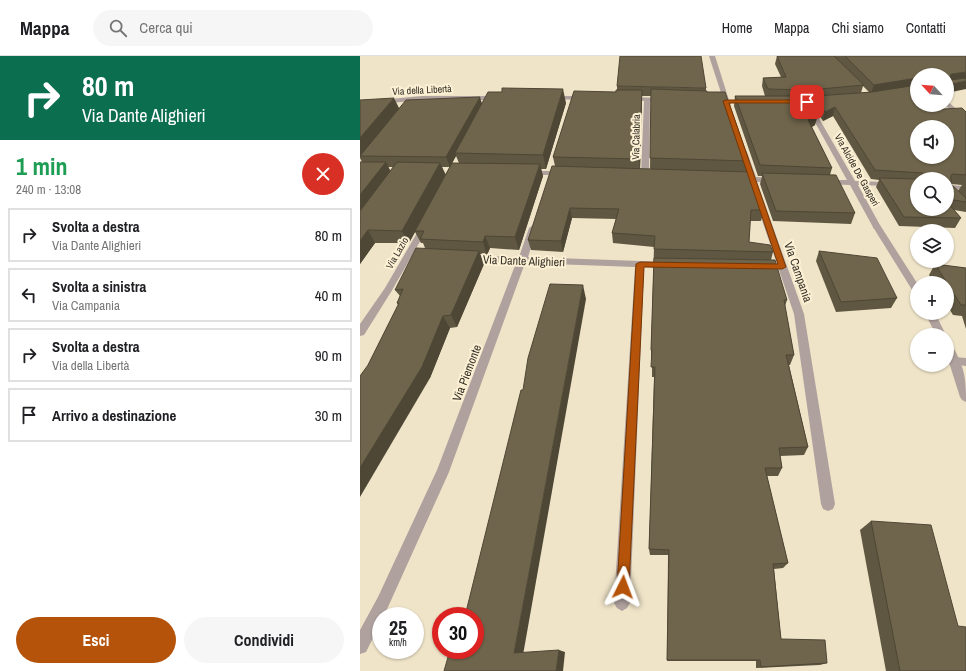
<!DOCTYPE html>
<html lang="it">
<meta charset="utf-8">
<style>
body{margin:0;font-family:"Archivo Narrow",sans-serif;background:#f6f6f6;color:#202124;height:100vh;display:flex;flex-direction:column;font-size:15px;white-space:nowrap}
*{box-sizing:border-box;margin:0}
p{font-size:13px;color:#757577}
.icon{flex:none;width:22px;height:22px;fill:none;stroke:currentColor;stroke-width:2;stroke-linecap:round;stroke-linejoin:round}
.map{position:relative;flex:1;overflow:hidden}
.details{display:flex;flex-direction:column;background:#fff;width:360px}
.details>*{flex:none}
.guide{background:#0b6e4f;color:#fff;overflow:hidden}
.needle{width:26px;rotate:296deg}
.buttons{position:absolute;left:550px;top:12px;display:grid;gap:8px}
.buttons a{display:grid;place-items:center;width:44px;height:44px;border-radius:50%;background:#fff;box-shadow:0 1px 3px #0004;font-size:20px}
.speed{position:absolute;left:12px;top:551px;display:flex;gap:8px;font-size:20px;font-weight:700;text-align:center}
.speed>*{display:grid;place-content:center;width:52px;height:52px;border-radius:50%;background:#fff;box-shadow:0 1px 3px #0004;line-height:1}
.speed small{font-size:10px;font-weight:400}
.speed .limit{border:6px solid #d22;background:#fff;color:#111}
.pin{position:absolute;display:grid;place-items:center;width:34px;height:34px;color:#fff;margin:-17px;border-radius:8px;box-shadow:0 2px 6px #0006}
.me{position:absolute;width:44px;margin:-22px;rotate:3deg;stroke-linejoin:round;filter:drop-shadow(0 0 3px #0008)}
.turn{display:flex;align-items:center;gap:14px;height:84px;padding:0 16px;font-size:18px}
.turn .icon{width:52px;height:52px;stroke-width:2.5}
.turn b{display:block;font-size:28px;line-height:34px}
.round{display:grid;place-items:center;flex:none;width:42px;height:42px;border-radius:21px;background:#f6f6f6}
.summary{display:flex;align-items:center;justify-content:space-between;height:68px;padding:0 16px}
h1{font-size:24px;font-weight:800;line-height:30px;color:#1e9e55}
.primary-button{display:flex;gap:8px;margin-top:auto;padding:8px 16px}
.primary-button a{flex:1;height:46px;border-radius:24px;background:#b45309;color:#fff;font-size:16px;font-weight:800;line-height:46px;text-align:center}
.primary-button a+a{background:#f6f6f6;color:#202124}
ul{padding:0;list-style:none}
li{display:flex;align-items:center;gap:12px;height:54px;margin:0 8px 6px;padding:0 8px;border:2px solid #e0e0e0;border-radius:0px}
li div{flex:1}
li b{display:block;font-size:15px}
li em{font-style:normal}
header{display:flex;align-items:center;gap:24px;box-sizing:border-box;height:56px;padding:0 20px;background:#fff;border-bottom:1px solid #e0e0e0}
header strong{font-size:19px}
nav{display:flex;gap:22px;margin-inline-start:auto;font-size:14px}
.search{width:280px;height:36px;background:#f6f6f6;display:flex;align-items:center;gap:10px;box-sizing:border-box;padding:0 14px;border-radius:22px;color:#757577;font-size:15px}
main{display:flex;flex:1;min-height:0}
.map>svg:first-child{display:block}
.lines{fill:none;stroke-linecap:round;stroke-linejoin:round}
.service{fill:#afa19d;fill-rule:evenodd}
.minor{fill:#afa19d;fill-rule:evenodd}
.wall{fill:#5f5741;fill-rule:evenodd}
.shaded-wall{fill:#4e4735}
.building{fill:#6f654c;stroke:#4e4735;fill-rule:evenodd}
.route{fill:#b45309;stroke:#753606}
.labels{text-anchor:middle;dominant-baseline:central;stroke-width:4;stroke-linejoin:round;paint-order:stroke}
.far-street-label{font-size:10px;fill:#342f25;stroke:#fdf1d5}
.street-label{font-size:12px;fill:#342f25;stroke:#fdf1d5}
</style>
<header>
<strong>Mappa</strong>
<div class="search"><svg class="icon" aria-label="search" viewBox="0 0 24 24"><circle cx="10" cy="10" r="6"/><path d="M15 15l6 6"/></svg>Cerca qui</div>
<nav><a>Home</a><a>Mappa</a><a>Chi siamo</a><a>Contatti</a></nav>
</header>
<main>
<section class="details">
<div class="guide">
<div class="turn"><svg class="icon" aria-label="right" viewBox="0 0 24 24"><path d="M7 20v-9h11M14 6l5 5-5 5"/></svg><div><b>80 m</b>Via Dante Alighieri</div></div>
</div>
<div class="summary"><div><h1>1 min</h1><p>240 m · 13:08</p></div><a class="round" style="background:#d93025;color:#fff"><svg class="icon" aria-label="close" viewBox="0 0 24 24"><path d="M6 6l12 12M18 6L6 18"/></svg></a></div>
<ul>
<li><svg class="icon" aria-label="right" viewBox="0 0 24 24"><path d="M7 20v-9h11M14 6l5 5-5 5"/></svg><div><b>Svolta a destra</b><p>Via Dante Alighieri</p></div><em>80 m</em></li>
<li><svg class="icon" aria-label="left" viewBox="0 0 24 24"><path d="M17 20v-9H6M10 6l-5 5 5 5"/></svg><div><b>Svolta a sinistra</b><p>Via Campania</p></div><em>40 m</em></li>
<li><svg class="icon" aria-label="right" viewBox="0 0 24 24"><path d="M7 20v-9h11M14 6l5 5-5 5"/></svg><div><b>Svolta a destra</b><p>Via della Libertà</p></div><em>90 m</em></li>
<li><svg class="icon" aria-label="arrive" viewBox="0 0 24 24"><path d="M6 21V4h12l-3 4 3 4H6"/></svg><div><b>Arrivo a destinazione</b></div><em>30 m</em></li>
</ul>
<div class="primary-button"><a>Esci</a><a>Condividi</a></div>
</section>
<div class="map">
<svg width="606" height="615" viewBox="0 0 606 615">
<rect width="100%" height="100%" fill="#efe4c8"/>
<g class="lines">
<!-- service -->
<g class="service">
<path d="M517,168l3,1 37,58v11l-3,-1 -41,-66z"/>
<path d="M565,257h10l11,22h-10z"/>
<path d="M587,286l4,1c13,24 15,32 15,59l-4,-2 -2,-3 -13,-41z"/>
</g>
<!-- minor -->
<g class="minor">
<path d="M349,0h6l14,44h20l3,2 -1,1h-20l-1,3 -2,1 -4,-4 -12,-1v-2l11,-1z"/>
<path d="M62,40h77l3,2 -3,2h-77l-62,6v-4z"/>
<path d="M190,40h37l3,2 -3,2 -39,-1 -1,-1z"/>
<path d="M268,41l37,1 3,2 -3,2h-15l-1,73 -4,2 -4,-2 3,-74 -18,-1v-2z"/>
<path d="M587,45l19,16v6l-21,-18h2z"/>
<path d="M450,50l3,2 42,73 62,2v4l-59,-2 23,42 -1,2h-6l-24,-44 -26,-1 -4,-2 4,-2h23l-40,-72z"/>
<path d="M380,94h6l1,2 9,25 19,1 4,2 -4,2h-18l47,132 31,190 -2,5 -5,2 -5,-2 -2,-5 -27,-190 -45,-132 -11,-1 -4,-2 4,-2h10l-9,-25z"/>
<path d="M166,115h37l4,2 -4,2h-34l-4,-2z"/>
<path d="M587,129l19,1v4l-19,-1z"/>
<path d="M65,167l4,3 -38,66 -27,43 -4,1v-12l25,-36 36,-62z"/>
<path d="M173,169l4,3 -9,29 140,5 5,3 -5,3 -24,-1 -14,336 -3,5 -5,3 -5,-3 -3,-5 21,-336 -110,-4 -76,209 -61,135 -4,9h-3v6l-15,30 -6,2v-24l18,-33 59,-127 79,-207 -49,-2 -5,-3 5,-3 52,2 10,-29z"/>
<path d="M595,301l11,1v8l-15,-2 -1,-3 1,-3z"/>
</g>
</g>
<!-- wall -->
<g class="wall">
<path d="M417,0h189l-49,19v30l7,5 42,2v100l-12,-2 7,8 -6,10 -56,-2 -23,-39 3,-7 -8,-1 -38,-63 -10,5 -10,-16 2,-7h-7l7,27 -3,2 20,41 -2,7 25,38 -4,11 -78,-3 -13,-37 2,-8h-4l-24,-70 1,-10h30l-3,-10 1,-8 18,-1 -6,-13zM503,30l6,6 -8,1zM587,123v30h-30zM591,128l11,1 -4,6z"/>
<path d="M257,30l89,2v3l1,1 42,69 -2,11 17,38 -3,11h-11l-1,21 24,10 -2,8 16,40 -2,6 9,49 -4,10h-1l19,82 -4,8 -24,1 2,12 -4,8h-11l21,87 -5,5 -9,1 7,70 46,24 -7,2 -64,3v-7h-89l1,-106h-18l-1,-6 5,-172h-2v-17h-1v-10l3,-103 -41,-4 -1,-10 4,-14 -44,-1 -9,34 -32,-2 -3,-10 27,-74 -2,-9 64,-67zM282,40h9l-1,73h-10z"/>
<path d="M0,44l39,9 83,-5 84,-1 -20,66h-5l2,7 -24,74 -29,-2 -3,7 -7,-1 4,10 -27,63 -7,1 -20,50 -62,-13 30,-60 -1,-2 3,-7 -5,-6 30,-42 -2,-5h-2l-6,-11 -6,11h-34l-15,21v-102h2l-2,-4zM96,100l3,7h-7zM28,111h5l-3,4zM82,111h8l-5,8z"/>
<path d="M459,195l78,47 -6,10 -55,4 -20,-51z"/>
<path d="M575,208l31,4v61l-4,-13 -9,-1 -6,-10v-22h-13l-5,-8z"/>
<path d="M511,465l87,105 8,45h-80l-26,-141z"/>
</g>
<!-- shaded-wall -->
<g class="shaded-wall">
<path d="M606,16v7l-19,3 4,-8z"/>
<path d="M557,22v8l-46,7 3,-8z"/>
<path d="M606,25v8l-19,4v-8z"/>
<path d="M203,33l3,14 -20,66 -3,-14z"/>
<path d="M282,34v12l-2,69 -1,-12z"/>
<path d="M120,41l3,10 -28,46 1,3 -6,11 -4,-10z"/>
<path d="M34,42l6,12 -40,46v-18z"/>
<path d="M475,51l-2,9 -10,5 2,-9z"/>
<path d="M458,59l-3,10 -9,5 2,-10z"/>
<path d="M26,106l6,12 -32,43v-22z"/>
<path d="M80,107l6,12 -31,56v1l-6,11 -7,-12z"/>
<path d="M180,108l3,12 -24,74 -4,-13z"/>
<path d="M210,152l2,10 -9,34 -2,-11z"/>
<path d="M8,174l7,13 -15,21v-23z"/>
<path d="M125,180l5,12 -3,7 -4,-13z"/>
<path d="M119,195l5,13 -27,63 -6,-12z"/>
<path d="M223,229l3,14 -63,356 -9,-2z"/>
<path d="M83,260l7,12 -20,50 -70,119v-29z"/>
<path d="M199,594l6,2 -2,19h-7z"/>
</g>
<!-- building -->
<g class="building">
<path d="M260,0h81l5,32 -89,-2z"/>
<path d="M417,0h57l30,29 -55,5 -41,-1 -5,-11 23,-1z"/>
<path d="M485,0h121v16l-15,2 -1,6 16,-2v3l-19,4v-10h-30v3l-43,7z"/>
<path d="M557,29v20h6l1,5 38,-2 4,4v63l-14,-1 -1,2v8l15,14v4l-19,-3v-20h-25l1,-1v-5l-48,-3 -40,-63 -10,5 -9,-16 56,-4zM557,71h30v30h-30z"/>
<path d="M142,32l61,1 -20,66 -88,-2 33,-61h14z"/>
<path d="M291,33l56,2v1h18l24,69 -99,-3z"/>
<path d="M256,34h26l-3,69 -86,-2 21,-66 42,1z"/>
<path d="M375,40h71l12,19 -10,5 24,48 -72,-3z"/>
<path d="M120,41l-34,60 -86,-1 46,-56z"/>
<path d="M34,42l-34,40v-38z"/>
<path d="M0,106h26l-26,33z"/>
<path d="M37,106l43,1 -38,68 -34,-1 -8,11v-30z"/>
<path d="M92,107l88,1 -25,73 -30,-1 -2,6 -63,-3 4,-8h-9z"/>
<path d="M192,110l199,6 13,38h-13l-2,32 21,3 3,7 -119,-3 1,-13 -43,-3 7,-24 -49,-1 -9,33 -33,-1z"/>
<path d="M402,117l74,2 19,38 -79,-2z"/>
<path d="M519,122l38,1v30h30v-7l14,16 -57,-1z"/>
<path d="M56,192l63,3 -28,64 -8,1 -21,51 -62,101v-92l8,-11 31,-62h-2l6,-14 -8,1z"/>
<path d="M459,195l58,7 20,40 -56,4z"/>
<path d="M294,202l121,2 12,40h-3l10,55h-8l22,92 -29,1 3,20h-17l23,95 -15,1 8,75 44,1 2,23 -66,4 -1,-7h-93l2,-110 -20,-1 6,-182h-4l1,-17h-1z"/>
<path d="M575,208l31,4v37h-5z"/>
<path d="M190,228l33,1 -69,368 45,-3 -3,21h-112l6,-21h25v-34h-10l56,-226h2l5,-32z"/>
<path d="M511,465l60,4 27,101 8,1v44h-66z"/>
</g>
<!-- route -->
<path class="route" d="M366,44h81l2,2 -2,1h-78l57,164 -4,2 -138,-2 -15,320 -2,5 -4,1 -4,-1 -2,-5 19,-323 4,-2 138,2 -55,-163z"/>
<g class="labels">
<!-- far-street labels -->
<g class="far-street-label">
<text transform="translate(62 34) rotate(-3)">Via della Libertà</text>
<text transform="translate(276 81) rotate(-89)">Via Calabria</text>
<text transform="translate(497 114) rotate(61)">Via Alcide De Gasperi</text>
<text transform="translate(37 197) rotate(-60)">Via Lazio</text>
</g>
<!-- street labels -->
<g class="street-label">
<text transform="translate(164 205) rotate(2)">Via Dante Alighieri</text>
<text transform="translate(438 216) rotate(71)">Via Campania</text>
<text transform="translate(107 317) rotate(-69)">Via Piemonte</text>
</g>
</g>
</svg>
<div class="buttons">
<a><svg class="needle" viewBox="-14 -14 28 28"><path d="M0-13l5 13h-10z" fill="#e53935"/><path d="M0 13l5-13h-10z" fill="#757577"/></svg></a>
<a><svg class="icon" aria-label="sound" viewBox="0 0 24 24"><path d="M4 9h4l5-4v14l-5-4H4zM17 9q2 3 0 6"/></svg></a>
<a><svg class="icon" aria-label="search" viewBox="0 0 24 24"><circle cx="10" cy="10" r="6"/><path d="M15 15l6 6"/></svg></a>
<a><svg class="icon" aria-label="layers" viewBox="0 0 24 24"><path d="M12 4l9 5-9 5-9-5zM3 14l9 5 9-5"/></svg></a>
<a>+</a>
<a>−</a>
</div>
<div class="speed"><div>25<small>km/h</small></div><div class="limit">30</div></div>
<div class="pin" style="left:447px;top:46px;background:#d93025"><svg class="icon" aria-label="arrive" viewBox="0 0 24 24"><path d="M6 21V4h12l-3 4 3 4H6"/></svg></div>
<svg class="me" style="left:263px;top:531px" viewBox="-20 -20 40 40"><path d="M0-17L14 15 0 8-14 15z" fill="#b45309" stroke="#fff" stroke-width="4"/></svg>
</div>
</main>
